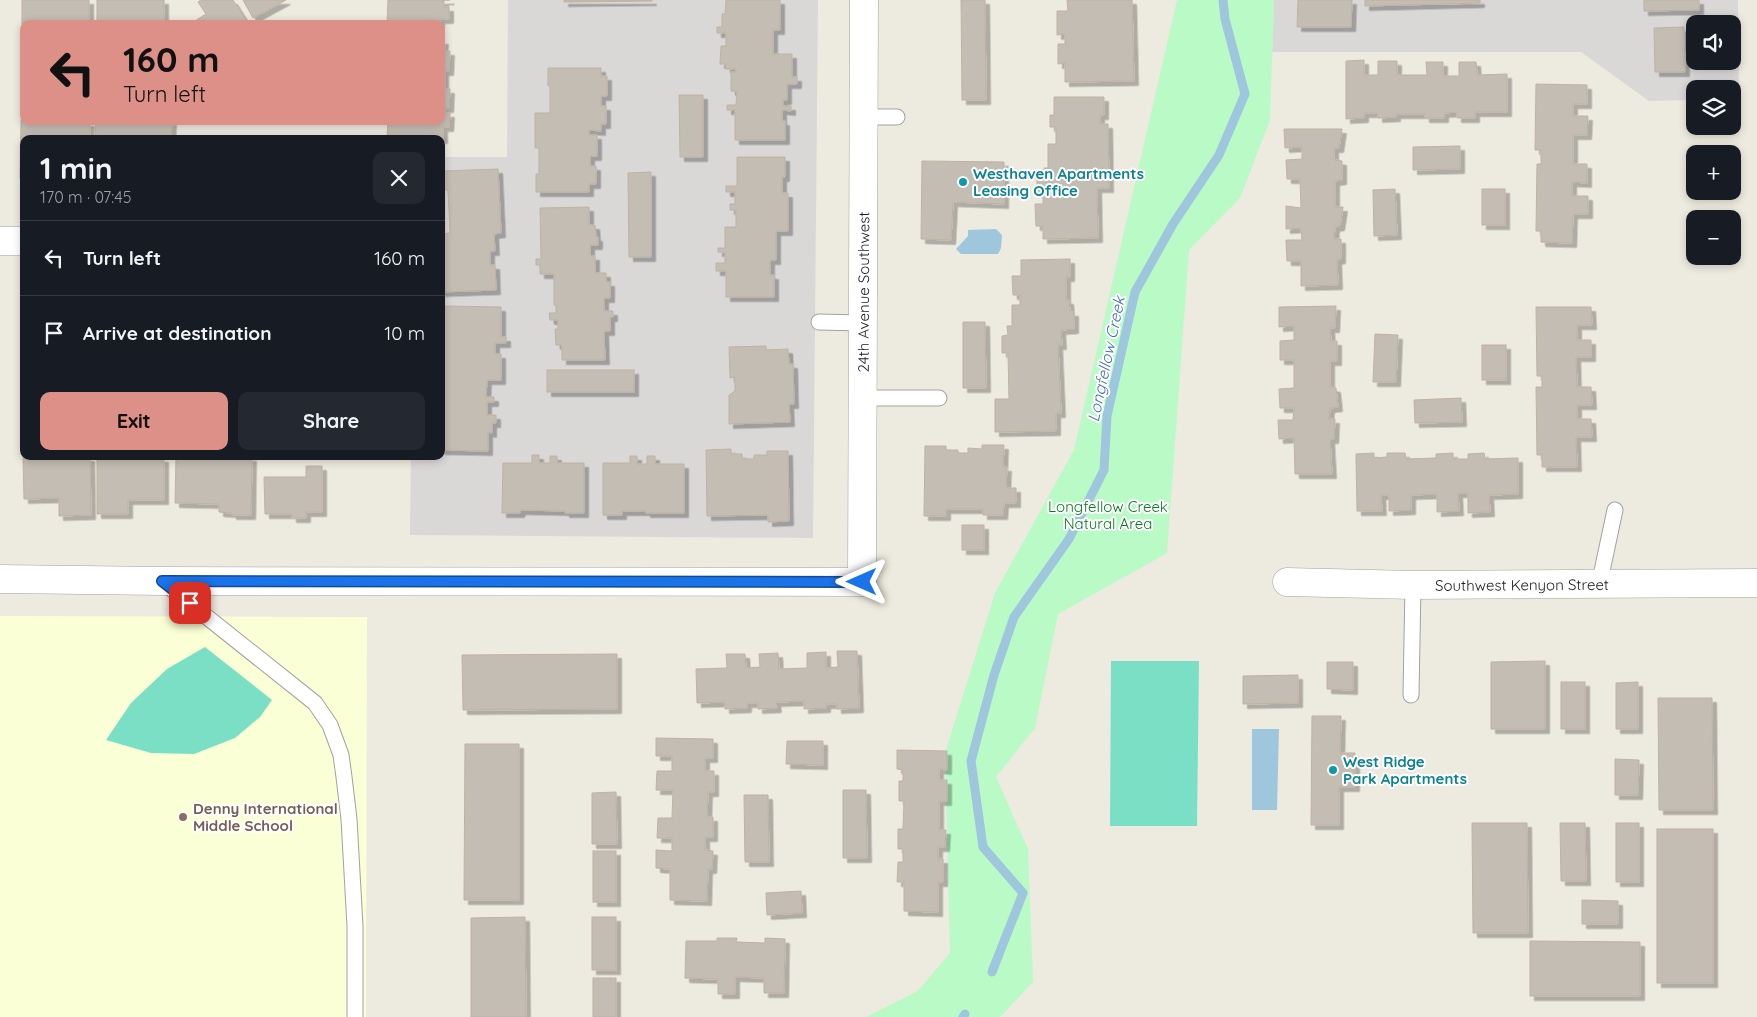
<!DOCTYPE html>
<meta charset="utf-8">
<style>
body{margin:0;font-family:Quicksand,sans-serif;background:#242831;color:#f1f3f6;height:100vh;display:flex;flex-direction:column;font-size:19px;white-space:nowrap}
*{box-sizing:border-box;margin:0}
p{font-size:16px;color:#9ea1a6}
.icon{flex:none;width:28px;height:28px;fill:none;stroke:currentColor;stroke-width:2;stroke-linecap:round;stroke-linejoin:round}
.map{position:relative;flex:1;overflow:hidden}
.panel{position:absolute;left:20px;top:135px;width:425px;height:325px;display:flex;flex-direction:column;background:#171b24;border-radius:10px;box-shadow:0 2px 8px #0003}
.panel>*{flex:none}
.top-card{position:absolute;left:20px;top:20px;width:425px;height:105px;border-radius:10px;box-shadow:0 2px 8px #0003;background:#dd9087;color:#111;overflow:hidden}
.buttons{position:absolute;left:1686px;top:15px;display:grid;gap:10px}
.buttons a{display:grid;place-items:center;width:55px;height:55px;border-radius:10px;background:#171b24;box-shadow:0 2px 8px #0003;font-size:25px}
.pin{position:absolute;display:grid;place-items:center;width:42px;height:42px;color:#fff;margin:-21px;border-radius:10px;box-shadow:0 2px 8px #0006}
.me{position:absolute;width:55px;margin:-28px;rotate:270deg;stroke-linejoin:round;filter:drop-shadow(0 0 4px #0008)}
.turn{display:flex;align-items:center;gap:18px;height:105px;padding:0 20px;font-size:22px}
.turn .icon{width:65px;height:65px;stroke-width:2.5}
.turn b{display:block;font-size:35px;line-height:42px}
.round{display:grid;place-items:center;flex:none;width:52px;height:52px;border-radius:10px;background:#242831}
.summary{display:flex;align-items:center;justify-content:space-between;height:85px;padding:0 20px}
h1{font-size:30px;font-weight:700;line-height:38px}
.primary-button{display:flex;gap:10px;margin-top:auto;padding:10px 20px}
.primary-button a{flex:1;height:58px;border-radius:10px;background:#dd9087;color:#111;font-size:20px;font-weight:700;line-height:58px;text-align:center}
.primary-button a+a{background:#242831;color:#f1f3f6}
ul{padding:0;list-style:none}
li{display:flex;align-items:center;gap:15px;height:75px;padding:0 20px;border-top:1px solid #363941}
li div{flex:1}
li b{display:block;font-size:19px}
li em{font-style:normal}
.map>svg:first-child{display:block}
.residential{fill:#d9d8d7;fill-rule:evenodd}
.education{fill:#faffd6}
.park{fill:#b9fac6}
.pitch{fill:#7adfc4}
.water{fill:#9ec7dd}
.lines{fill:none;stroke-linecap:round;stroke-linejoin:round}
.stream{stroke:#9ec7dd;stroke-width:9}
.building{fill:#c4bdb3;stroke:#bfb2a2;filter:url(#shadow)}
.service-casing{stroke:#a2a2a2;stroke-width:17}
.minor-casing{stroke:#a2a2a2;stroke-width:29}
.service{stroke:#fff;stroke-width:15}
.minor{stroke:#fff;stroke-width:28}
.route-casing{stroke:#114b97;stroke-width:12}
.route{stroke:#1a73e8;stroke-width:9}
.culture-dot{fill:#0f9aa8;stroke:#fff;stroke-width:2}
.education-dot{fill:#8d6e63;stroke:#fff;stroke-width:2}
.labels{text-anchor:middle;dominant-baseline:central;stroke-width:4;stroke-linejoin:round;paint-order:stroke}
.culture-label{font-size:15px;font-weight:bold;fill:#0d838f;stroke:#fff;text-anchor:start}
.street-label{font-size:15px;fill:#1b1b1b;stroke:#fff}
.park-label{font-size:15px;fill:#08791f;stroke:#fff}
.education-label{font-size:15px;font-weight:bold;fill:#785e54;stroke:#fff;text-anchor:start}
.water-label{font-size:16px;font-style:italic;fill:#466dac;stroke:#fff}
</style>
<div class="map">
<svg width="1757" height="1017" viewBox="0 0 1757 1017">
<defs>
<filter id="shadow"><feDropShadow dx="4.5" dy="4.5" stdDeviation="0" flood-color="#0004"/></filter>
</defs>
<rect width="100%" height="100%" fill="#edeadf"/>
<!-- residential -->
<g class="residential">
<path d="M508,0h310l-5,538 -403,-3 1,-79h30v-299h66z"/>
<path d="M1274,0h464l1,99h-6l-1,-10h-37v11l-46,1 -68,-49h-309zM1695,24h37v37h-37z"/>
</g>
<!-- education -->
<path class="education" d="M0,616l367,1 -1,400h-366z"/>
<!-- park -->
<path class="park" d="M1177,0h97l-4,120 -30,78 -51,52 -22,303 -109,61 -23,114 -39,49 32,72 5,133 -33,35h-134l52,-26 32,-38 -5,-200 50,-160 79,-143z"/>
<!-- pitch -->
<g class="pitch">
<path d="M205,647l67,53 -12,17 -25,21 -41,16 -43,-1 -45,-13 25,-37 36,-34z"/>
<path d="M1111,661h88l-2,165h-87z"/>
</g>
<!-- water -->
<g class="water">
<path d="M996,229l6,6 -1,13 -3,6h-37l-5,-5 12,-13v-6z"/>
<path d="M1252,729h27l-2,81h-25z"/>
</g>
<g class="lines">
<!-- stream -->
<g class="stream">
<path d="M992,972l31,-79 -40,-46 -12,-86 23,-86 20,-58 55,-78 35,-69 3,-54 28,-124 38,-68 46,-69 26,-61 -20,-75 -2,-19"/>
<path d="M963,1017l2,-3"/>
</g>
</g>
<!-- building -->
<g class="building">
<rect x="22" y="0" width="67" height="24"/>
<rect x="97" y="0" width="67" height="24"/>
<path d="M201,0h32l15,24h-58l16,-10 -8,-12z"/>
<path d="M243,0h43l-33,18z"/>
<path d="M388,0h62h-6v7h5v12h-9v5h-53z"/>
<path d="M564,0h88v1l-88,1z"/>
<path d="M726,0h54v30h-7v24h19v23h5v7h-10v16h-4v6h8v5l-9,-1v11h3v19h-50v-30h-8v-5h9l1,-14h-6v-19h5v-3h-10v-5h-6l1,-18h5v-13h-9v-6h5v-13h3z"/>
<path d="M961,0h24l1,100h-24z"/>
<path d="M1067,0h65l2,81 -69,1v-19l-7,1v-20h7v-10l-8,1v-24h11z"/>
<path d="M1298,0h54l-1,27h-54z"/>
<path d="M1365,0h115v3l-115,3z"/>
<path d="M1644,0h55v10l-55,1z"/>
<path d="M1684,27l1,45h-30l-1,-44z"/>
<path d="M23,36h1v38h-2z"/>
<path d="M441,40h3l-1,11h7l-1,20h-5v18h6l-1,19h-4v5h5l-1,14h-6v12l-56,-1 1,-17h53z"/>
<path d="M1364,60v15h14v-14h19v14h30l-1,-13h17v14h16v-14h17l1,13 30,-1v38h-32v6h-18v-6l-13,1v5h-19v-4h-29v3l-18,1v-5h-14v5l-18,1v-58z"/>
<path d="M548,68h53v8h6v20h-6v10h5v18h-5v7l-12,-1v5h8v21h-7v10h6v18h-7v8h-53v-18h3v-26h-4v-35h15v-27h-2z"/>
<path d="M1536,84l51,1v19h-14v12h15l-1,19h-14v29h14v19l-15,-1v14h16v18h-15l-1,29 -31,-1v-11h-5l1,-67h4v-14h-6z"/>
<path d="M679,95h24v62h-23z"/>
<path d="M1054,97h50v18h-4v9h8l1,64h-12l1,50 -55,1v-13h-7l-1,-22h8v-11h-6v-19h8l-1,-6h4v-24h8v-17h-6v-12h4z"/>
<path d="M21,120l69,2v17h-66v41l-4,-1z"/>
<path d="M96,121h76l-1,18h-76z"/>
<path d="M1284,129h58l-3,19h-5v12l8,1v19l-7,1v26h8l-3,19 -5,1 -1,12h7v20l-4,1 1,25 -37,1v-25h-14l-1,-21h16l-1,-12 -15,1v-23l15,2 -1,-29h-13l-1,-19 16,-1v-12l-17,1z"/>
<path d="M1460,146v23l-47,1v-23z"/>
<path d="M737,157h48v20h-3v16h6v38h-12v29h-6v15h4v22h-48v-26h-10v-8h9v-11h-7v-4h7v-21h11v-17h-6v-6h5v-12h-9v-6h11z"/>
<path d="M922,161l82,1v42l-51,-2 -2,38 -30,-1z"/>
<path d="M498,169l3,64 -7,1 1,17h-5v14h5l1,25 -55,2v-58l9,-1 -2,-43h-4l-1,-19z"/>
<path d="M651,172v85h-22l-1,-84z"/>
<path d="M1395,189l2,46 -23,1 -1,-46z"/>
<rect x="1482" y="189" width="23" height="36"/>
<path d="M589,207v18h6l1,12h2v8h-8v11h5v17h11v9h4v16h-6v13h9v6h-3v14h-6l1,29h-43v-15h-6l-1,-16h3v-9h-8l-1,-7h7v-8h-2v-31h-14v-9h-4v-6h5l-1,-51z"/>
<path d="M1070,259v18h-4v23h3l1,12h4v17l-13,1 1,15h-4l3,68h-5v18l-61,1v-33h14l-1,-46h-6v-17l6,-1 -1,-9h5v-21h8v-10h-7l-1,-19h9v-16z"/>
<path d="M23,301h1v58h-2z"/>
<path d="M445,306l56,1v30h5v6h-11v11h6v26h-14l-1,17h8v5h-7v13h9v8h-4v10l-4,-1v19l-47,-1v-112h3z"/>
<path d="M1336,306l-1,22h-5l1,13h6v20h-7v26l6,1 2,19 -8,1 -1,11h6l-1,20h-4l2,35h-37l-1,-36 -15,1 -1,-19h15l1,-12h-14l-1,-19 15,-1v-28h-14v-19l14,-1v-14l-15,1v-20z"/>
<path d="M1536,307h55l1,18h-15v15h14v17h-15l1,30h14l1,18h-15v14h14l1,18h-16l1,30h-35v-12h-5l-1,-68h6v-11h-5z"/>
<path d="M963,322h22l1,66h-23z"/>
<path d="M1375,334l23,1 -2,47h-23z"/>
<rect x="1482" y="345" width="24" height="35"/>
<path d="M766,346v4l22,-1 1,15h4l1,40h-5l1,18 -61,2v-29l6,-4v-14l-5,1 -1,-31z"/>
<rect x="547" y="370" width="87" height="22"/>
<path d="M1461,398l1,24 -47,1 -1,-23z"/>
<path d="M982,445h22l-1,22h4l-1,21h10v15h-12l-1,12h-20v-6h-37v7h-22l1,-70h21v4h12v3h10v-5l14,1z"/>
<path d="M731,449v5h11v5h12v-4h13v-4h21l1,70 -21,1v-7l-61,1 -1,-66z"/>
<path d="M1374,453v5l13,-1v-4h18l1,6 30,-1v-4l17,-1v6h15v-5l16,-1 1,6 33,-1v36l-29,1 1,17 -22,1v-20h-10l1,18 -22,1v-18l-26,1v15l-22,1v-16h-8l1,16h-25l-1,-57z"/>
<path d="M532,455h7v8h11v-7h7v7h27v50h-19v-2l-44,-1 -1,3h-18l1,-50h29z"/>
<path d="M97,456l67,2v42h-36v14h-31z"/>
<path d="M176,456l76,1 -1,58h-19v-2l-13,-1v-8l-44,-1z"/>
<path d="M630,456h7v8h10v-8h8v8h29v49h-38v-2h-24v4h-19v-52h27z"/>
<path d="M90,457l1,58 -32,1v-18l-35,1 -1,-41z"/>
<path d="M306,466h16v46h-16v6h-14v-4h-27l-1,-37h42z"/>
<rect x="962" y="525" width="22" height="25"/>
<path d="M837,651h20l2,57 -22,1v-5h-11v4l-22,1v-8l-28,1 1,6 -19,1v-6h-11v5l-22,1v-7l-28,1 -1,-34 31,-1 -1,-14h19l1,14 14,-1 -1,-13 19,-1 1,16 28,-1v-15l19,-1v16l12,-1z"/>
<path d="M617,654v55l-154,1 -1,-55z"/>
<path d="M1545,661v68h-54v-67z"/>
<path d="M1327,662h26v28l-26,-1z"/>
<path d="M1298,675v28l-55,1v-28z"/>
<rect x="1561" y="682" width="24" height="47"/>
<path d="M1638,682v47h-22v-46z"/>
<path d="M1658,698h54l1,112h-54z"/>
<path d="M1312,716h29l-1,37h15v34h-16v38h-28z"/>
<path d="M656,738l57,1v19h-8v13h9v21h-6l-1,25h6v20h-8v13l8,1 -1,18h-4l-1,32 -37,-1v-31l-14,-1v-18l16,1v-13h-15l1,-20h14l1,-28h-17l1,-19h15v-15h-16z"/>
<path d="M787,741h36v24l-37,-1z"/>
<path d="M465,744h54v156h-55z"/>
<path d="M897,750l50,1v19l-8,-1v11h8v21h-8v29h7l-1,17h-7v12h5v23h-5v30l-34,-1v-29h-7l1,-20h5v-13h-5v-20h5l1,-28h-5v-20h4v-11l-6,-1z"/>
<path d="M1615,759l24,1 -1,35h-23z"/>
<path d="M843,790h23l1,68h-24z"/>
<path d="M616,792l1,52h-25v-51z"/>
<path d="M744,795h24l1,67h-24z"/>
<path d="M1472,823h55l1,110h-55z"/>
<path d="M1560,823h25l1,58h-25z"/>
<rect x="1616" y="823" width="23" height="59"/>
<rect x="1657" y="829" width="56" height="154"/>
<rect x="593" y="851" width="23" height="51"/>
<path d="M801,891l1,22 -35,2 -1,-22z"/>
<path d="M1582,900l36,1v23h-36z"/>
<path d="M525,917l1,100h-55v-99z"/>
<rect x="592" y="917" width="24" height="53"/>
<path d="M717,938h20l-1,4 29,1v-5l20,1 -1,54h-20v-15l-29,-1v17h-17v-15l-33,-1 1,-37h31z"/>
<path d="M1530,941l110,1v54h-110z"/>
<rect x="593" y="978" width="23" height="39"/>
</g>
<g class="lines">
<!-- service casing -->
<g class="service-casing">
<g id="service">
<path d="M863,117h34"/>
<path d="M819,322l43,1"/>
<path d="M862,398h77"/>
<path d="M163,582l152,121 15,22 11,30 3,22 5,42 6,107v91"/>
<path d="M1599,585l16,-75"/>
<path d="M1411,695l2,-110"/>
</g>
</g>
<!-- minor casing -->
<g class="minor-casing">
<g id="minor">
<path d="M0,241h24"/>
<path id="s1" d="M0,579l162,2 700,1 2,-582"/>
<path id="s2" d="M1287,582l126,3 344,-2"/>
</g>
</g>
<!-- service -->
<use href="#service" class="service"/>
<!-- minor -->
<use href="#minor" class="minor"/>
</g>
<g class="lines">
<!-- route casing -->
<g class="route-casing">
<path id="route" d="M190,603l-28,-22 700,1"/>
</g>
<!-- route -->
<use href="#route" class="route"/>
</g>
<!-- markers -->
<g class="culture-dot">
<circle cx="963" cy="182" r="5"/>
<circle cx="1333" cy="770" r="5"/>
</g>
<circle class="education-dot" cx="183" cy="817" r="5"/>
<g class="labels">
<!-- culture labels -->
<g class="culture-label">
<text x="973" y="173">Westhaven Apartments<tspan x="973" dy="17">Leasing Office</tspan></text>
<text x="1343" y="761">West Ridge<tspan x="1343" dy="17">Park Apartments</tspan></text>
</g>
<!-- street labels -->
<g class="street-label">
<text stroke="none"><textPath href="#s1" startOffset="1152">24th Avenue Southwest</textPath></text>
<text stroke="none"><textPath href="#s2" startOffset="235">Southwest Kenyon Street</textPath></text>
</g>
<!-- park labels -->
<g class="park-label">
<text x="1108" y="506">Longfellow Creek<tspan x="1108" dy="17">Natural Area</tspan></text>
</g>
<!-- education labels -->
<g class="education-label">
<text x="193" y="808">Denny International<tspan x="193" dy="17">Middle School</tspan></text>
</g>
<!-- water labels -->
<g class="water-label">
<text transform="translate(1106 359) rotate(-78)">Longfellow Creek</text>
</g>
</g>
</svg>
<div class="buttons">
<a><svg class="icon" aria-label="sound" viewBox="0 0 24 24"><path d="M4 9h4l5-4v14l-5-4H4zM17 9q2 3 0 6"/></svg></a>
<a><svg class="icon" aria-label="layers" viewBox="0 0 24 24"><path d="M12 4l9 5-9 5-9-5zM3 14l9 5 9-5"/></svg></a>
<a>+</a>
<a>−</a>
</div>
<div class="pin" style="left:190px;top:603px;background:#d93025"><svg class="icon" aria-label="arrive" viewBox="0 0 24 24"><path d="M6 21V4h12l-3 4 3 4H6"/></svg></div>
<svg class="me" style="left:862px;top:582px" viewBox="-20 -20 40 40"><path d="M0-17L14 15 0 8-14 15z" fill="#1a73e8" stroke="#fff" stroke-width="4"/></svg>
<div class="top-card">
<div class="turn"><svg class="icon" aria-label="left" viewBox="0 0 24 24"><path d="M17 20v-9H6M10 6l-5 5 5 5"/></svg><div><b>160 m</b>Turn left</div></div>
</div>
<section class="panel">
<div class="summary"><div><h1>1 min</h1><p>170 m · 07:45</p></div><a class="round"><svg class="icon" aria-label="close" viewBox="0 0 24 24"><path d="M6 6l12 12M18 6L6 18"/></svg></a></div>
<ul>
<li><svg class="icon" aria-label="left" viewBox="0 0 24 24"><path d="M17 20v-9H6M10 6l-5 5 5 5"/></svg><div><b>Turn left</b></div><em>160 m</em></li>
<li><svg class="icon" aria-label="arrive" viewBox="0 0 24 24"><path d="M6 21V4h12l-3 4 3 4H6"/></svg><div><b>Arrive at destination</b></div><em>10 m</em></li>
</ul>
<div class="primary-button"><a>Exit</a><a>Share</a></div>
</section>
</div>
